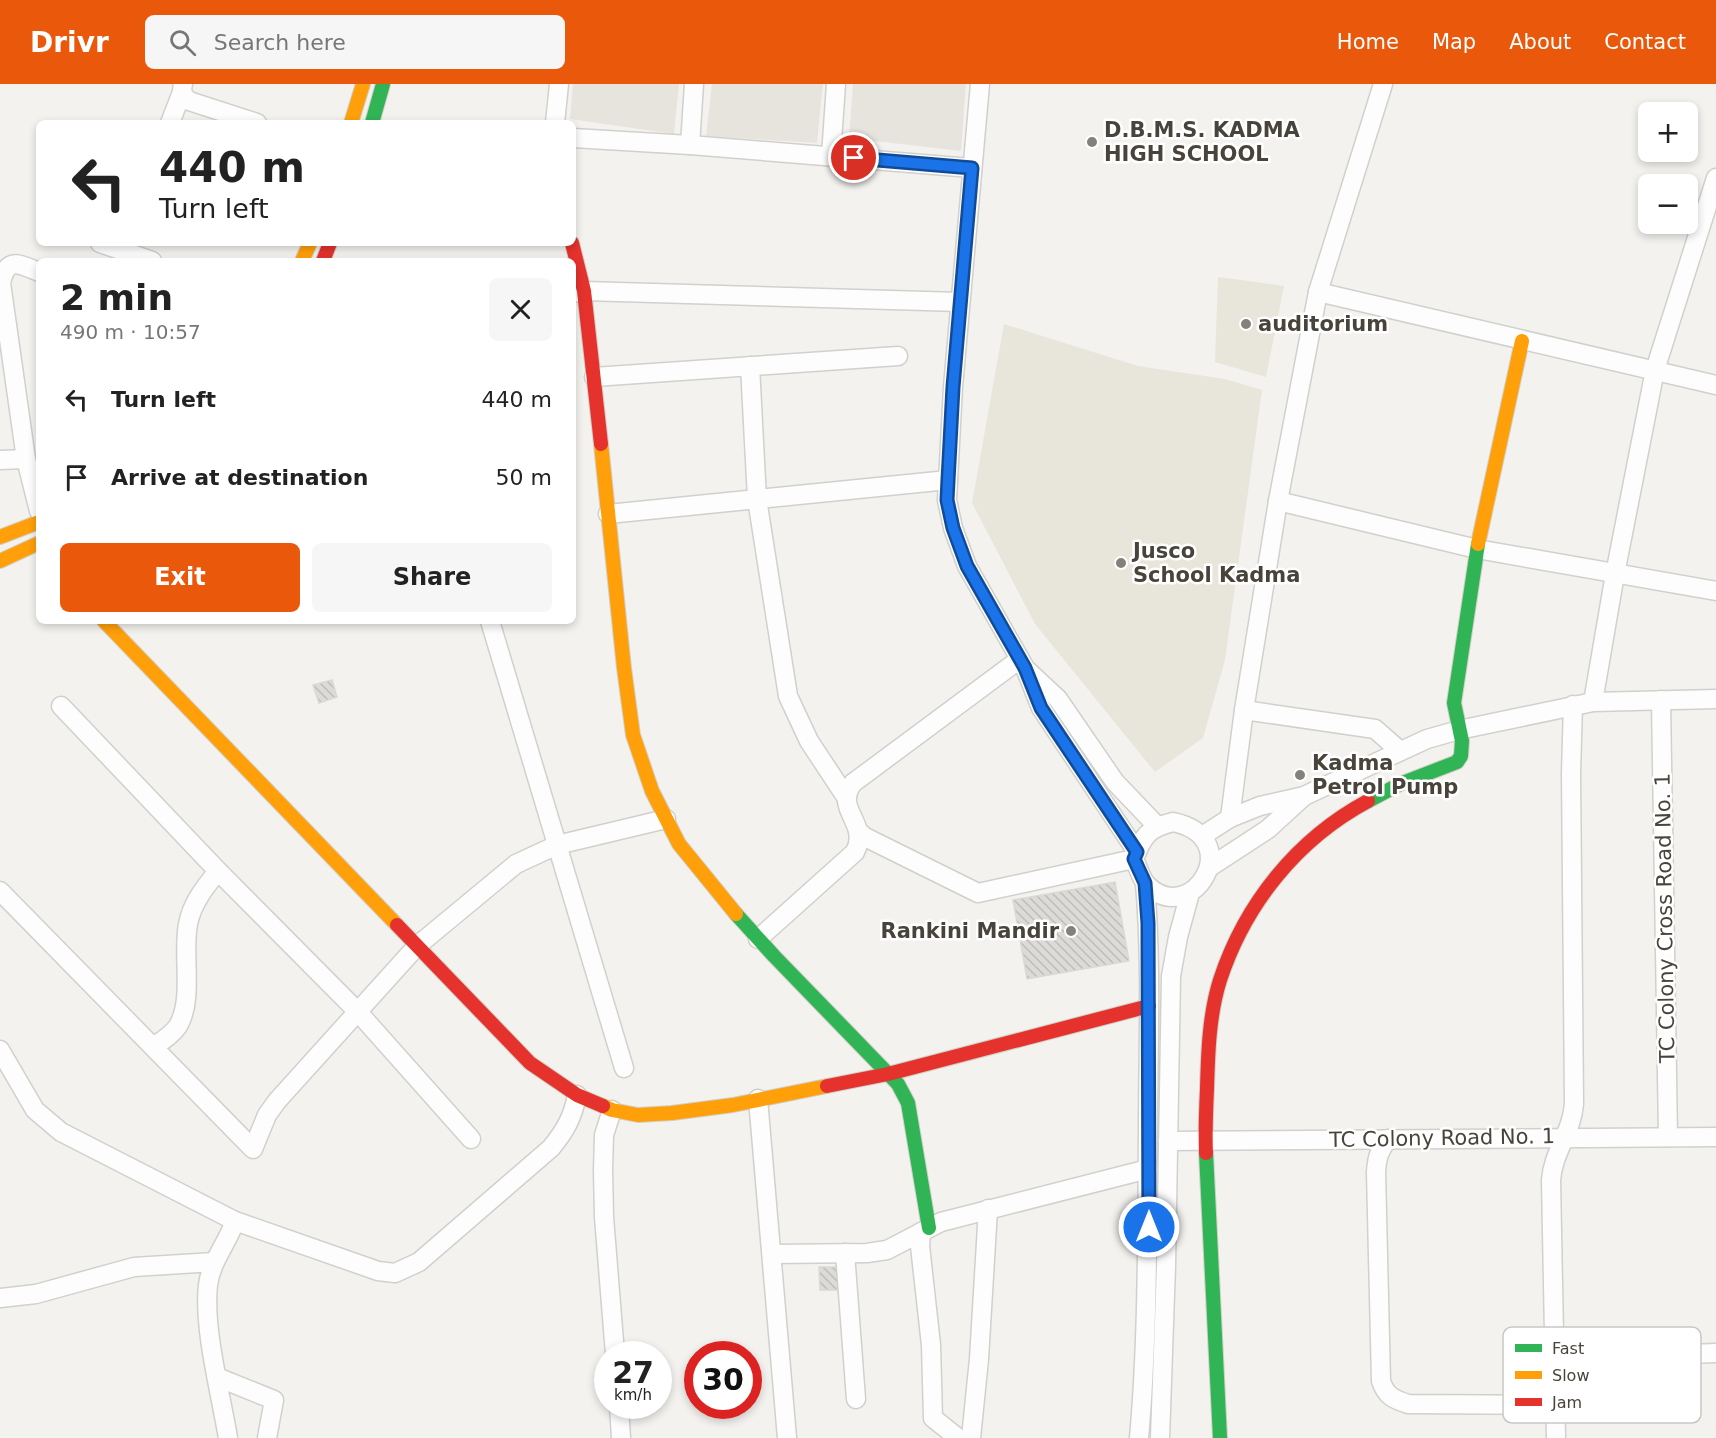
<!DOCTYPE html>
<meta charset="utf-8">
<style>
body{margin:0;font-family:"DejaVu Sans",sans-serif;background:#f6f6f6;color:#222;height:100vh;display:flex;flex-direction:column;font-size:22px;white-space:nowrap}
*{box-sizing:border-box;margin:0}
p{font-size:20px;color:#767676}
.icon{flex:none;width:33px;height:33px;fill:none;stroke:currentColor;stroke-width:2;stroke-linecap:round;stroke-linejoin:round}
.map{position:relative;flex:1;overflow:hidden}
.details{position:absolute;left:36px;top:174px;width:540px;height:366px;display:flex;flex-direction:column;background:#fff;border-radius:9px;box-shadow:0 3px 9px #0003}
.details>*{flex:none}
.guide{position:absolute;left:36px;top:36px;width:540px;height:126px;border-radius:9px;box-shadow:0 3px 9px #0003;background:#fff;color:#222;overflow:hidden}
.fabs{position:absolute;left:1638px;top:18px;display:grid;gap:12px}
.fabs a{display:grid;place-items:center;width:60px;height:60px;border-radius:9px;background:#fff;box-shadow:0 3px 9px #0003;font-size:30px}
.speed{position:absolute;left:594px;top:1257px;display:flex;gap:12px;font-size:30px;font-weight:700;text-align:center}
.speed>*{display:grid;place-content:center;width:78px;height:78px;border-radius:50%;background:#fff;box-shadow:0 3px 9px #0003;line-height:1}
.speed small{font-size:15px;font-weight:400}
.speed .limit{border:9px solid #d22;background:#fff;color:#111}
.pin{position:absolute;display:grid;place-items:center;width:51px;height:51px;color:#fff;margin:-26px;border:3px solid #fff;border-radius:50%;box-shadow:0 2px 6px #0007}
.me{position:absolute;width:66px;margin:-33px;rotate:0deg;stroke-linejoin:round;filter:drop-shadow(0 0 4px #0008)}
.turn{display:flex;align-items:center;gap:21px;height:126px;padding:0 24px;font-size:27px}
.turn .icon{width:78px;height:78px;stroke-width:2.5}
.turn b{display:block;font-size:42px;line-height:51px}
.round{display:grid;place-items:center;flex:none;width:63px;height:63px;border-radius:9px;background:#f6f6f6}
.summary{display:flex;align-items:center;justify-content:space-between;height:102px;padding:0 24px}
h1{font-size:36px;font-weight:700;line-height:45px}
.action{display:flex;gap:12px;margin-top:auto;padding:12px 24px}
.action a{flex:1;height:69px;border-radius:9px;background:#ea580c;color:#fff;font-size:24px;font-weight:700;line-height:69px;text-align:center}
.action a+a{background:#f6f6f6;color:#222}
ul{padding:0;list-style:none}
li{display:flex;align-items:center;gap:18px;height:78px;padding:0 24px}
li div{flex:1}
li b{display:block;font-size:22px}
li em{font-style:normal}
header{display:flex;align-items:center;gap:36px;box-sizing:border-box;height:84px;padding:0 30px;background:#ea580c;color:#fff}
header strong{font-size:28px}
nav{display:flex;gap:33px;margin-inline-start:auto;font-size:21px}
.search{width:420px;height:54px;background:#f6f6f6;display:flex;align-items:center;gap:15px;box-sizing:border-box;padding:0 21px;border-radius:9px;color:#767676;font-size:22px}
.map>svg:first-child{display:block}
.residential{fill:#e6e4dd}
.education{fill:#e8e5db}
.building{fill:url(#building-back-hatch);stroke:#dbd9d5;stroke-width:1.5}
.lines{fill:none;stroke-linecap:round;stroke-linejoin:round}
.street-casing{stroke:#d1d0cc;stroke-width:21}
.fast-casing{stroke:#d1cfc6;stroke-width:16}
.slow-casing{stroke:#d1cfc6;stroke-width:16}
.jam-casing{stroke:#d1cfc6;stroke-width:16}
.street{stroke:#fdfdfd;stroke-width:18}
.fast{stroke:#30b455;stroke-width:14}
.slow{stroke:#ff9f0a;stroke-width:14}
.jam{stroke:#e5322d;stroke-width:14}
.route-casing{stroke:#114b97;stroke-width:15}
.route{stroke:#1a73e8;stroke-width:10}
.poi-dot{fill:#84817a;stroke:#fff;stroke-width:2}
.labels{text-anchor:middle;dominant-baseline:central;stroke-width:5;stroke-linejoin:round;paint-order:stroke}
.poi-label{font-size:21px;font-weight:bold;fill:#49443b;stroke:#fff;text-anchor:start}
.street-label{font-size:21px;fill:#49443b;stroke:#fff}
.key{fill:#fff;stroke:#c8c7c4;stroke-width:1.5}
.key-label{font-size:16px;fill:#49443b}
</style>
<header>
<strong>Drivr</strong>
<div class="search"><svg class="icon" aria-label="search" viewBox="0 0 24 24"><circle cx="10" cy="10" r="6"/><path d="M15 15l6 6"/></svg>Search here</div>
<nav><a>Home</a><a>Map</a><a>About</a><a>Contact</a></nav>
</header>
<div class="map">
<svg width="1716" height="1354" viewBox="0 0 1716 1354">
<defs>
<pattern id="building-back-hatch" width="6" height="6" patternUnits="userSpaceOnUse" patternTransform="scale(1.5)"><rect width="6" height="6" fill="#dcdbd7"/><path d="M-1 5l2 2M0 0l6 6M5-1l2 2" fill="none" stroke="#bebdb9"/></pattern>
</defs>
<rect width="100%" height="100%" fill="#f3f2ef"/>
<!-- residential -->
<g class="residential">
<path d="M573,0h106l-5,50 -104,-15z"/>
<path d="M712,0h111l-6,59 -111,-7z"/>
<path d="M853,0h113l-5,67 -112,-13z"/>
</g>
<!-- education -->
<g class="education">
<path d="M1218,193l66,9 -18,91 -51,-15z"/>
<path d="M1004,240l134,42 87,13 37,11 -37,270 -22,78 -48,34 -120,-148 -63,-121z"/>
</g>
<!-- building -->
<g class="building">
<path d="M332,596l5,17 -18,6 -6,-18z"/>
<path d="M1115,798l14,79 -102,18 -14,-79z"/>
<path d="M819,1183h23v23h-22z"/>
</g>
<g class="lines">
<!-- street casing -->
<g class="street-casing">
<g id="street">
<path d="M183,0c-2,8 0,12 6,17l68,22"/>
<path d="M980,0l-27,303 -6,113 6,28 14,38 58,102 16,40 96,144"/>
<path d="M170,39l12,-31"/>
<path d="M555,39l4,-39"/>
<path d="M573,54l117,7 281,23"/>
<path d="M690,61l4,-61"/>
<path d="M831,72l5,-72"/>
<path d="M100,159l52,18"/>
<path d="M39,188c-20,-8 -32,-16 -38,11l25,176 13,52"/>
<path d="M1318,208l398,93"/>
<path d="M573,209l11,-2 376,11"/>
<path d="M750,282l7,133 31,197 21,45 37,56"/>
<path d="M594,293l304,-21"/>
<path d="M0,376l26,-1"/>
<path d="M1278,417l199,48 239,42"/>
<path d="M608,430l340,-34"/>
<path d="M490,537l134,447"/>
<path d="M1028,587l30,28 57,83 42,44"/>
<path d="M1661,616l7,437"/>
<path d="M1593,618l22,-128 40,-204 61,-192"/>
<path d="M61,622l157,165 140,141 113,127"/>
<path d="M1244,626l131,19 25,22"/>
<path d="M1230,734l14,-108 34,-209 40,-209 65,-208"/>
<path d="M1173,738c76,16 18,107 -26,63 -6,-6 -9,-18 -13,-26 9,-23 14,-31 39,-37z"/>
<path d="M858,747l7,6 113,56 156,-34"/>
<path d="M1202,752l28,-18 30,-12 44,-10 123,-57 32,-9 134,-28 123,-3"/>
<path d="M1210,783l58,-38 35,-32"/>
<path d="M0,807l253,258 14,-34 10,-14 140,-155 99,-82 41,-19 109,-26"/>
<path d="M758,855l97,-87c15,-30 -22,-42 -2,-69l167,-124"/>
<path d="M153,963c9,-6 19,-12 25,-21 16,-27 4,-71 10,-102 4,-21 17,-37 30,-53"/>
<path d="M0,966l35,60 26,22 174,89 143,50 17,2 24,-11 132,-114c14,-17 22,-31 26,-53"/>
<path d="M758,1015l29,339"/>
<path d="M612,1026l-8,25 -1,35 1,47 11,137"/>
<path d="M1388,1055c-9,11 -11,19 -12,33l5,209c5,15 12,18 27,23l147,1"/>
<path d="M1168,1057l548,-4"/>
<path d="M921,1148l-1,14 11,99 2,73 25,20"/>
<path d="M845,1169l11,146"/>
<path d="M772,1170l95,-1 20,-3 54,-28 207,-53"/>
<path d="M0,1214l36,-4 98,-27 80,-5"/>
<path d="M1554,1275l162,-6"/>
<path d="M217,1293l57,23 -7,38"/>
<path d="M619,1322l2,32"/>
<path d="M228,1354c-7,-43 -25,-110 -20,-153 3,-24 19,-41 27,-64"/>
<path d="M971,1354l8,-79 9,-150"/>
<path d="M1139,1354c9,-101 8,-203 9,-305 0,-83 4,-167 -3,-250"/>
<path d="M1160,1354l6,-172 5,-290 7,-39 12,-44"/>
<path d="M1556,1354l-5,-258c2,-28 21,-48 23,-76l-3,-331 2,-68"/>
</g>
</g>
<!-- fast casing -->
<g class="fast-casing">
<g id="fast">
<path d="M372,39l11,-39"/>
<path d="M1368,717l32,-17 57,-22 4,-6 1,-15 -8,-38 24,-159"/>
<path d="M736,830l38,42 124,128 10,19 21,125"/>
<path d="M1206,1069l14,285"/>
</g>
</g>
<!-- slow casing -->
<g class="slow-casing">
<g id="slow">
<path d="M351,39l12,-39"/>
<path d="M302,177l8,-18"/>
<path d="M601,360l23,224 9,67 19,56 27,53 57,70"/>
<path d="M0,453l39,-15"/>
<path d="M1478,460l44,-203"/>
<path d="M0,477l39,-18"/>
<path d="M104,537l293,304"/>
<path d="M603,1022l9,4 26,5 34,-2 61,-8 94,-19"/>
</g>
</g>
<!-- jam casing -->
<g class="jam-casing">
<g id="jam">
<path d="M572,159l12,48 17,153"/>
<path d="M323,177l7,-18"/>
<path d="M397,841l133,138 47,32 26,11"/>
<path d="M827,1002l61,-12 261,-68"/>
<path d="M1206,1069c-1,-22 0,-43 1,-64 1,-36 2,-74 13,-109 25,-76 77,-141 148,-179"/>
</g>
</g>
<!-- street -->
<use href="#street" class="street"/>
<!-- fast -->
<use href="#fast" class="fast"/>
<!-- slow -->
<use href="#slow" class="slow"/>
<!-- jam -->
<use href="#jam" class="jam"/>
</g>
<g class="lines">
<!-- route casing -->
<g class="route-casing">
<path id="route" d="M854,74l118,10 -19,219 -5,93 -1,20 6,28 14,38 58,102 16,40 96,144 -3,7 11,24 3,40 1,304"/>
</g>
<!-- route -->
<use href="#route" class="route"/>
</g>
<!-- markers -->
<g class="poi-dot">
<circle cx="1092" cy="58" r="6"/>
<circle cx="1246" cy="240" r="6"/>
<circle cx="1121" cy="479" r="6"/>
<circle cx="1300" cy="691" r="6"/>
<circle cx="1071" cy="847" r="6"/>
</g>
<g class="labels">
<!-- poi labels -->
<g class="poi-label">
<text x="1104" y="46">D.B.M.S. KADMA<tspan x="1104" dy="24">HIGH SCHOOL</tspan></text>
<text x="1258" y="240">auditorium</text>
<text x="1133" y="467">Jusco<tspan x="1133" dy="24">School Kadma</tspan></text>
<text x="1312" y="679">Kadma<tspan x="1312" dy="24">Petrol Pump</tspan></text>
<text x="1059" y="847" text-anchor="end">Rankini Mandir</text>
</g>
<!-- street labels -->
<g class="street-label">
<text transform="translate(1665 834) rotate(-91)">TC Colony Cross Road No. 1</text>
<text transform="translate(1442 1054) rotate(-1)">TC Colony Road No. 1</text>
</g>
</g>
<!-- legend -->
<rect x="1503" y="1243" width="198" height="96" rx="9" class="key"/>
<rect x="1515" y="1260" width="27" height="8" fill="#30b455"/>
<rect x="1515" y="1287" width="27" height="8" fill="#ff9f0a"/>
<rect x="1515" y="1314" width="27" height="8" fill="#e5322d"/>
<g class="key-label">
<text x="1552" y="1270">Fast</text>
<text x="1552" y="1297">Slow</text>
<text x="1552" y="1324">Jam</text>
</g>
</svg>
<div class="fabs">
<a>+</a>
<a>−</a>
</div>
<div class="speed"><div>27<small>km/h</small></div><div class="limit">30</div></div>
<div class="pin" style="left:854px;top:74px;background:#d93025"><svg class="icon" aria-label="arrive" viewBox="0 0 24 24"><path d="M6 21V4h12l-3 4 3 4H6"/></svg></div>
<svg class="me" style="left:1149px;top:1143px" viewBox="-20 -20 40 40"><circle r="17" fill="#1a73e8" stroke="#fff" stroke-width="3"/><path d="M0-11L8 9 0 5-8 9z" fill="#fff"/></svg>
<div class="guide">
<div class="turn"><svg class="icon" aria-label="left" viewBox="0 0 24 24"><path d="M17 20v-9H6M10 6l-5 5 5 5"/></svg><div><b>440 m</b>Turn left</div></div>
</div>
<section class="details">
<div class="summary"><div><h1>2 min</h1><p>490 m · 10:57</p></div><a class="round"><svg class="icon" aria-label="close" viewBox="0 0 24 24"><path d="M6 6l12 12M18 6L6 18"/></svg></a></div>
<ul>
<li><svg class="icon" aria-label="left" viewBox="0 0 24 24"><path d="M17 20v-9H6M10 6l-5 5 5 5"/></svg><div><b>Turn left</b></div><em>440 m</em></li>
<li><svg class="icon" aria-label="arrive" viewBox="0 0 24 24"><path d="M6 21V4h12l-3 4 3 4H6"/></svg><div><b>Arrive at destination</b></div><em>50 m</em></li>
</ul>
<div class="action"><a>Exit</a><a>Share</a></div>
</section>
</div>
